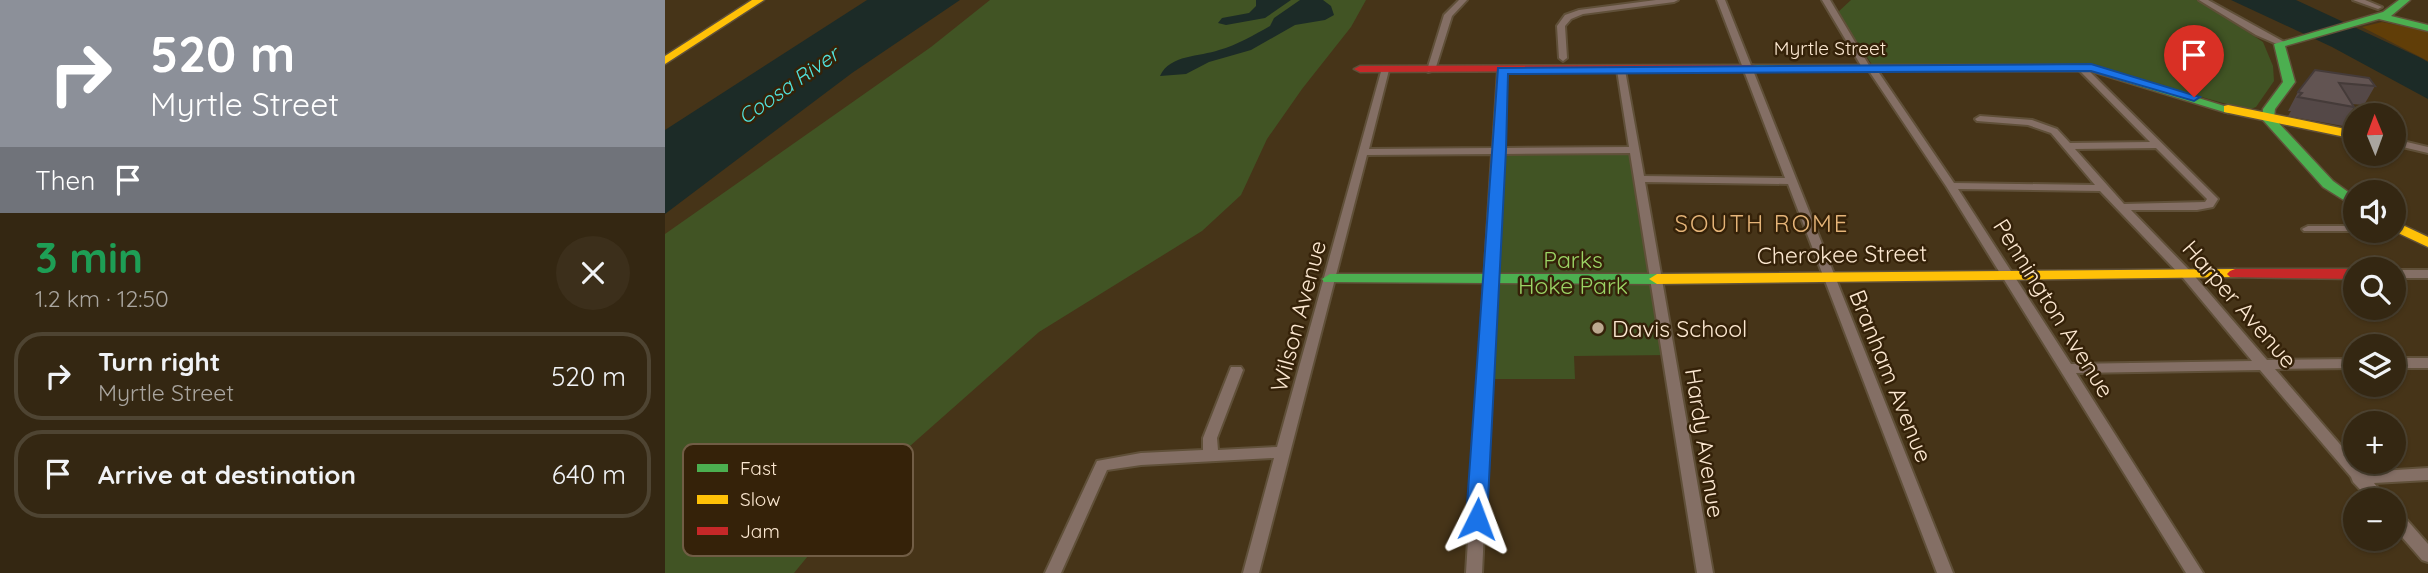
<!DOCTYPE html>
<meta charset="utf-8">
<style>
body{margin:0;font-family:Quicksand,sans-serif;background:#3c2f1b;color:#f1f3f6;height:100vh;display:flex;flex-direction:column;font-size:26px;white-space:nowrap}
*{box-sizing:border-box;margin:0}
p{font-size:23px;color:#a9a59f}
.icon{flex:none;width:38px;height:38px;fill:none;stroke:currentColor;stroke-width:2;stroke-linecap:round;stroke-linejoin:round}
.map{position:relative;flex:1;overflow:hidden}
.side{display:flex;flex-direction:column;background:#342712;width:665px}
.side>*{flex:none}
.guide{background:#8c9099;color:#fff;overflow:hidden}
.needle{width:46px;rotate:359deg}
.tools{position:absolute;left:1678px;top:103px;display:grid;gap:14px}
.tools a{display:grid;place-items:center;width:63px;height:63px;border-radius:50%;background:#342712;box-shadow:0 2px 5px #0004,0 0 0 2px #4e4432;font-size:35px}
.pin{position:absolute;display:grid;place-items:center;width:60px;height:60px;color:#fff;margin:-72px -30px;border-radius:50% 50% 50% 0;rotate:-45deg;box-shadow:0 0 7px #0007}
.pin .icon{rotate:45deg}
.me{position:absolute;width:77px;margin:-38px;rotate:3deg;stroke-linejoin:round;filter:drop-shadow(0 0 5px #0008)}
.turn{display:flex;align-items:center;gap:24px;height:147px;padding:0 35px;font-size:32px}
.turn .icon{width:91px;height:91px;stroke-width:2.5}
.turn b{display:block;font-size:49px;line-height:60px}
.then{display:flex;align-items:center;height:66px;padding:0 35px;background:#0003;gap:14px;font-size:26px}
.round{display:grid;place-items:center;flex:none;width:74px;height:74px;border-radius:37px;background:#3c2f1b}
.summary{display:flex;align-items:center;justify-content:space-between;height:119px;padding:0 35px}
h1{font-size:42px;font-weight:800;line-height:52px;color:#1e9e55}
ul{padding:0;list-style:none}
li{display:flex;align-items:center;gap:21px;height:88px;margin:0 14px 10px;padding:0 21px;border:4px solid #4e4432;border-radius:28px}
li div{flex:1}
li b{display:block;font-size:26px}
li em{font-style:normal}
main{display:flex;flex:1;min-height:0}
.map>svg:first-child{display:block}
.built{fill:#613e08}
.green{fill:#415424}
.water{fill:#1c2b27}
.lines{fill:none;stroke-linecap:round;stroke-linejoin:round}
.street-casing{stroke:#605039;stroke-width:4}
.fast-casing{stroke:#605039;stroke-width:3}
.slow-casing{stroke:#605039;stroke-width:3}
.jam-casing{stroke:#605039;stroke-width:3}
.street{fill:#846f65;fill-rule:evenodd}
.fast{fill:#4caf50;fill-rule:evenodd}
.slow{fill:#ffc107;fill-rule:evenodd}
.jam{fill:#c62828;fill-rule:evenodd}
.wall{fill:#544847}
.building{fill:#625452;stroke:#453b39;stroke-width:2}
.route{fill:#1a73e8;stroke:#114b97;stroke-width:2}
.poi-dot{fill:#bca990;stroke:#352209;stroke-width:2.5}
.labels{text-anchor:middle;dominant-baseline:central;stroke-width:5;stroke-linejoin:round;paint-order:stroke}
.far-street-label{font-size:19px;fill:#fce8d1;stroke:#352209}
.far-water-label{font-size:21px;font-style:italic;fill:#51e3dd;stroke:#352209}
.street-label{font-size:23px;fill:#fce8d1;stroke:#352209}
.park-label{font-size:23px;fill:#9bd364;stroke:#352209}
.poi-label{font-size:23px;fill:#fce8d1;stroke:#352209;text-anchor:start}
.neighbourhood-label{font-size:24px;letter-spacing:2px;fill:#e5b478;stroke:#352209}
.key{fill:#352209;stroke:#715d45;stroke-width:2}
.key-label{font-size:19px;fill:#fce8d1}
</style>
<main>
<section class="side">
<div class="guide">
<div class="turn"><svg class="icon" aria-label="right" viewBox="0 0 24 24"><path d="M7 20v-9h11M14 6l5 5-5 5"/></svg><div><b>520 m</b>Myrtle Street</div></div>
<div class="then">Then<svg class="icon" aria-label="arrive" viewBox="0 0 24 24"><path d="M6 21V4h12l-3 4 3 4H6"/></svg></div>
</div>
<div class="summary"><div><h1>3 min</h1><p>1.2 km · 12:50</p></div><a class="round"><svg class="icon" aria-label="close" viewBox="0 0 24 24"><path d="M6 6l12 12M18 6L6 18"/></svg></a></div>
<ul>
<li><svg class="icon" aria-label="right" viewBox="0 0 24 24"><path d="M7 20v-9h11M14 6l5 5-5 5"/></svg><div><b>Turn right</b><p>Myrtle Street</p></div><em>520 m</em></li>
<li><svg class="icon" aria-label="arrive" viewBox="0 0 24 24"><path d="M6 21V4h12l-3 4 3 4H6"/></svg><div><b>Arrive at destination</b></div><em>640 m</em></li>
</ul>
</section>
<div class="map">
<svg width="1763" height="573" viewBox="0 0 1763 573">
<rect width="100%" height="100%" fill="#463418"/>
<!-- built -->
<path class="built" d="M1717,22l46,9v30l-66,-34z"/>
<!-- green -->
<g class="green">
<path d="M325,0h376l-15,27 -49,62 -35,50 -26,56 -39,36 -163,101 -172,152 -73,89h-129v-339l266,-187z"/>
<path d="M1186,0h348l64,42 10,24 1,15 -18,26 -8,3 -161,-45 -214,1 -36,-53z"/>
<path d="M835,150h135l35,205 -96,1 1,23h-89z"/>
</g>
<!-- water -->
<g class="water">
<path d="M202,0h93l-108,73 -187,141v-84z"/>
<path d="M591,0h35l-26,18 -39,7 -8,-2 4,-5 27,-5 7,-7z"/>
<path d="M635,0h23l8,6 3,9 -9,5 -30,5 -44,25 -42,12 -23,12 -26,2c10,-22 40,-19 59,-26 18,-5 35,-15 51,-24l4,-8z"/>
<path d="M1566,0h65l125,58 7,4v37l-96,-52z"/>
</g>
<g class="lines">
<!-- street casing -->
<g class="street-casing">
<g id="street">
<path d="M794,0h8l-15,16 -17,54 -7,2 -1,-2 17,-55z"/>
<path d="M991,0h22l-4,2 -91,12 -12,5 -6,7 2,32 -4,3 -4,-3 -2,-32 8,-11 14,-5z"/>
<path d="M1052,0h8l228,573h-16l-149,-389 -143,-2 68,391h-16l-67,-420 -128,1 -20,419h-16l26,-419 -125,1 -108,418h-16l31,-115 -133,7 -34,5 -46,103h-16l52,-112 44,-8 62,-3v-12l28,-71h10l2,3 -26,68 1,12 59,-3 105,-379 7,2 -20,79 124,-1 5,-78 4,-3 4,3 -3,78 126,-1 -12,-77 4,-3 4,3 19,106 141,2z"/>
<path d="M1157,0h8l40,67h5l79,116 141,2 -44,-52 -23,-8 -51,-4 -2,-2 5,-3 52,4 25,9 13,14 80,-1 -73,-74 7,-2 134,133 -5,8 -16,3h-66l60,62 76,88 88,-1v9l-80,1 89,103 64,-4v12l-54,3 13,17h-17l-17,-18 -2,-5 -91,-107 -184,3 127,200h-17l-240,-387 -77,-115 -6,-2zM1491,148l51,51 -2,3 -81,2 -49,-55zM1293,189l142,2 83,87 69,83 -181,3z"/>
<path d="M1534,0h9l78,43 -7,2 -23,-10z"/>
<path d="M1688,0h12l17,7 -4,2z"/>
<path d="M1729,139l34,8v6l-34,-8z"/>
<path d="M1643,226h47v5h4h-55l-2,-2z"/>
<rect x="1729" y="270" width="34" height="8"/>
<rect x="1729" y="358" width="34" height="10"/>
<path d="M1729,511l6,1 28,32v18l-6,-2 -28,-32z"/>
</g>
</g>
<!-- fast casing -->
<g class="fast-casing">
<g id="fast">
<path d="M1734,0h11l-19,16 37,9v6l-49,-12 -94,27 10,36 -20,27 -1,9 59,63 22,16v10l-32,-20 -61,-68 1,-10 20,-27 -9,-38 109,-32z"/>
<path d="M1426,65l143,44 -6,4 -4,-1 -134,-41h-337l-6,-3 6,-3z"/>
<path d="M665,274h327l8,5 -8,5 -333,-2 -2,-3z"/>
</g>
</g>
<!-- slow casing -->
<g class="slow-casing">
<g id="slow">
<path d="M87,0h12l-99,64v-8z"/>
<path d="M1563,105l127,26v8l-131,-27v-6z"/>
<path d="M1729,221l34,16v10l-34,-16z"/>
<path d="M1570,269l5,2 3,3 -3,3 -583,7 -8,-5 8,-5z"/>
</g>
</g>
<!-- jam casing -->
<g class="jam-casing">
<g id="jam">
<path d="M1088,65l4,1v4l-397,2 -6,-3 6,-3z"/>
<path d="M1570,269h120v10l-125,-2 -3,-3 3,-3z"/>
</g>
</g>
<!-- street -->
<use href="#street" class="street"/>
<!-- fast -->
<use href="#fast" class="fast"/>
<!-- slow -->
<use href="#slow" class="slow"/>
<!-- jam -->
<use href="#jam" class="jam"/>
</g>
<!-- wall -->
<path class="wall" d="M1650,70l60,16 -11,19 -12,-1 2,3 -11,19 -55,-10 3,-5h-3l10,-19z"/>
<!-- building -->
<path class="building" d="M1650,70l54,8 6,8 -36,-3 15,24 -56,-10 4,-4 -4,-1z"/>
<!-- route -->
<path class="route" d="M1426,64l109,33 -6,4 -103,-30 -583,3 -2,76 -19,369 -3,5 -7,3 -8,-3 -3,-5 32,-451z"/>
<!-- markers -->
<circle class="poi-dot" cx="933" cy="328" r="7"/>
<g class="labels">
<!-- far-street labels -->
<g class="far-street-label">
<text x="1165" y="48">Myrtle Street</text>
</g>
<!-- far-water labels -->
<g class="far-water-label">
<text transform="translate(123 85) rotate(-35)">Coosa River</text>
</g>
<!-- street labels -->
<g class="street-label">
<text transform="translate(1177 254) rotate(-1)">Cherokee Street</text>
<text transform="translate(1575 304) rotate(49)">Harper Avenue</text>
<text transform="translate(1389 308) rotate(58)">Pennington Avenue</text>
<text transform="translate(633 316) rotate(-75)">Wilson Avenue</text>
<text transform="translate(1226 376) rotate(68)">Branham Avenue</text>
<text transform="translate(1040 443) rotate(81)">Hardy Avenue</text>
</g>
<!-- park labels -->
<g class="park-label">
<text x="908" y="259">Parks<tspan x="908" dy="26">Hoke Park</tspan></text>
</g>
<!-- poi labels -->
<g class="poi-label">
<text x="947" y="328">Davis School</text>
</g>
<!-- neighbourhood labels -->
<g class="neighbourhood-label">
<text x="1097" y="223">SOUTH ROME</text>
</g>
</g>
<!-- legend -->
<rect x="18" y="444" width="230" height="112" rx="10" class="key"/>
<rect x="32" y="464" width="31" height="8" fill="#4caf50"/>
<rect x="32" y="495" width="31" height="9" fill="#ffc107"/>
<rect x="32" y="527" width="31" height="8" fill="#c62828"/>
<g class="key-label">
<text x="75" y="475">Fast</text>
<text x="75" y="506">Slow</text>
<text x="75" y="538">Jam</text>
</g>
</svg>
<div class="tools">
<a><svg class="needle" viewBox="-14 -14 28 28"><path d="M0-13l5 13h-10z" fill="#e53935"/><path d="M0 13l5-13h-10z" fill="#a9a59f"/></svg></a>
<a><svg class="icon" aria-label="sound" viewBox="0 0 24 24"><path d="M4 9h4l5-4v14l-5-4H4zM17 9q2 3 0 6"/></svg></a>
<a><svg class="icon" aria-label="search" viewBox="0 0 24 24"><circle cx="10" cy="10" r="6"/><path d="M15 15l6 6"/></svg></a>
<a><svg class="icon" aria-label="layers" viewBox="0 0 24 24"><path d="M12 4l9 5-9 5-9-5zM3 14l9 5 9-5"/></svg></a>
<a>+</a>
<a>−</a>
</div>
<div class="pin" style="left:1529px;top:97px;background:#d93025"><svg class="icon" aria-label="arrive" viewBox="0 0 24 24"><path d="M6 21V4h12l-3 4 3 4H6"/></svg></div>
<svg class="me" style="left:812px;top:519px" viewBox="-20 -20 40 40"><path d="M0-17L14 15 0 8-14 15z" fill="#1a73e8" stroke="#fff" stroke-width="4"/></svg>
</div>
</main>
